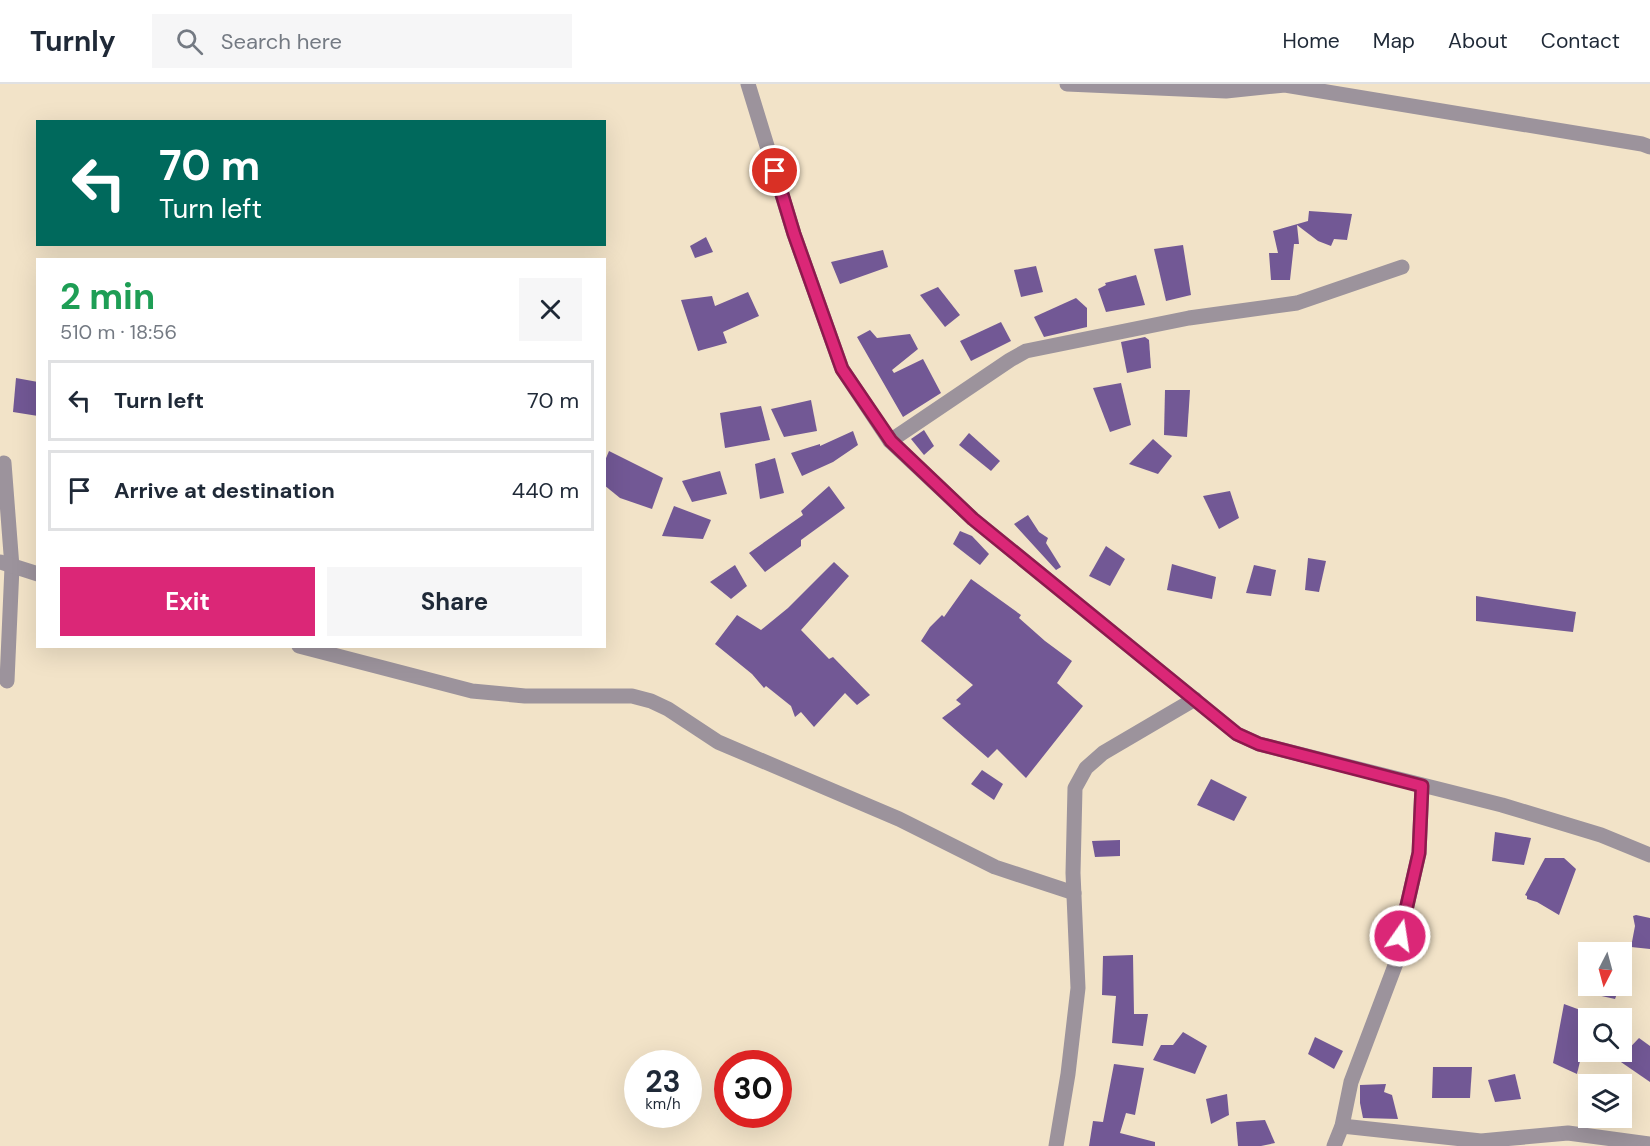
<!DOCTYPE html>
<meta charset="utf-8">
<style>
body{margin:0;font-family:"DM Sans",sans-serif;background:#f6f6f7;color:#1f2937;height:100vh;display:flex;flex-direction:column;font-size:22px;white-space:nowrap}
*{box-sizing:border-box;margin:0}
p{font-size:20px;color:#747a83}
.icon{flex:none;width:33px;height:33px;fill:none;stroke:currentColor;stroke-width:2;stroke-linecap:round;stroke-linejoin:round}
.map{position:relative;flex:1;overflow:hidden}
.side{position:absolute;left:36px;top:174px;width:570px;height:390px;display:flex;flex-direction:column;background:#fff;border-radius:0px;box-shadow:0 6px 24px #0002}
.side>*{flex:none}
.hud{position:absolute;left:36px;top:36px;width:570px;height:126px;border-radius:0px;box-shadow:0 6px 24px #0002;background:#00695c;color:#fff;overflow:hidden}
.needle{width:39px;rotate:186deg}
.controls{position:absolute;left:1578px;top:858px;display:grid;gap:12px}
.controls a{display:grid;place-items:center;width:54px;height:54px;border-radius:0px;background:#fff;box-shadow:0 6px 24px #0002;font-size:30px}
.speed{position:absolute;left:624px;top:966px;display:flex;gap:12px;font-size:30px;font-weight:700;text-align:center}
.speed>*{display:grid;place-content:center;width:78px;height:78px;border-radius:50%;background:#fff;box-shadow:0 6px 24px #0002;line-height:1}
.speed small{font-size:15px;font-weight:400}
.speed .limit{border:9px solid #d22;background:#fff;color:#111}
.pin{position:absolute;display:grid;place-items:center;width:51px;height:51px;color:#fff;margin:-26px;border:3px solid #fff;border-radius:50%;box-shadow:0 2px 6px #0007}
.me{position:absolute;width:66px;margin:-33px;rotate:13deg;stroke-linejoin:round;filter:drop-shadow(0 0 4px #0008)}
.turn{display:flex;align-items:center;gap:21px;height:126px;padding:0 24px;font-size:27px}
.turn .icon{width:78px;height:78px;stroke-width:2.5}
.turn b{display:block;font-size:42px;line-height:51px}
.round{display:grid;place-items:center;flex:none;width:63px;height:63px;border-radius:0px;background:#f6f6f7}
.headline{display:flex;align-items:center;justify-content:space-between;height:102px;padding:0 24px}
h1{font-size:36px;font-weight:700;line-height:45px;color:#1e9e55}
.cta{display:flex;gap:12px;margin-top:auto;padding:12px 24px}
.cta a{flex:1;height:69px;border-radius:0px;background:#db2777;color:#fff;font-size:24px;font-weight:700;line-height:69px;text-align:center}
.cta a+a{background:#f6f6f7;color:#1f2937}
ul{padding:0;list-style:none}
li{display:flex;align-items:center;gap:18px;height:81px;margin:0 12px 9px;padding:0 12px;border:3px solid #e0e1e3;border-radius:0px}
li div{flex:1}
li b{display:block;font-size:22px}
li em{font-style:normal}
header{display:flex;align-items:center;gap:36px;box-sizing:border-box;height:84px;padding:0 30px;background:#fff;border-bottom:2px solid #e0e1e3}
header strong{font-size:28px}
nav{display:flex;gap:33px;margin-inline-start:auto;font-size:21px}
.search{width:420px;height:54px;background:#f6f6f7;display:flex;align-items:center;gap:15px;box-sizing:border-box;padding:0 21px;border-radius:0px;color:#747a83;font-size:22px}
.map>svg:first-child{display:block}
.building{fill:#725895}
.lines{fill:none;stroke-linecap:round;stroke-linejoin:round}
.minor{stroke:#9c939c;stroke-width:15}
.route-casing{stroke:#8e194d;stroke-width:15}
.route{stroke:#db2777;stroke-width:10}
</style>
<header>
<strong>Turnly</strong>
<div class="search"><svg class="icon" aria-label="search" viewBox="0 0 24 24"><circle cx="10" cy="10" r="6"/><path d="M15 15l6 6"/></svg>Search here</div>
<nav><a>Home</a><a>Map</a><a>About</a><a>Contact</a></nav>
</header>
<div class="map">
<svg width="1650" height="1062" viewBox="0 0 1650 1062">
<rect width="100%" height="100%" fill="#f2e3c8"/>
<!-- building -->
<g class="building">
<path d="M1309,127l43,3 -5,26 -13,-1 -3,7 -13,-5 -21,-16 2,19h-5l-4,36h-19l-2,-27h9l-5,-22 35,-10z"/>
<path d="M706,153l7,15 -18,6 -5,-12z"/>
<path d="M1183,161l8,50 -25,6 -12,-52z"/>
<path d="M883,166l5,17 -48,17 -9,-22z"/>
<path d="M1036,182l7,26 -22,5 -7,-27z"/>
<path d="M1136,191l9,30 -39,7 -8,-23 8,-4 -1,-2z"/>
<path d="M938,203l22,28 -15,12 -25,-32z"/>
<path d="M748,208l11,24 -36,16 4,11 -29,8 -17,-51 31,-4 3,10z"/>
<path d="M1076,214l11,10v19l-43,10 -10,-20z"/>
<path d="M1001,238l10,19 -40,20 -11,-20z"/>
<path d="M870,246l7,8 33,-4 8,15 -26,21 2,3 29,-14 18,34 -38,24 -46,-80z"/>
<path d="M1145,253l4,3 2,28 -24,5 -6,-31z"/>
<path d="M16,294l22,4v34l-25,-4z"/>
<path d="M1121,299l10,42 -21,7 -17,-44z"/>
<path d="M1165,306h25l-3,47 -23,-2z"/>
<path d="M811,316l6,31 -33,6 -13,-28z"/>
<path d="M761,322l9,34 -45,8 -5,-35z"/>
<path d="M924,346l10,16 -10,9 -13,-16z"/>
<path d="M853,347l5,14 -25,17 -31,14 -11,-23 29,-9v2z"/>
<path d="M969,349l31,28 -9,10 -32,-26z"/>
<path d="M1153,355l19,17 -14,18 -29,-10z"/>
<path d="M609,367l54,27 -11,31 -32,-11 -16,-13v-22z"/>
<path d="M775,374l9,35 -24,6 -5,-35z"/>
<path d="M720,387l7,23 -35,8 -10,-21z"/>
<path d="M829,402l16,22 -44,32v6l-36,26 -16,-19 54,-38 -2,-4z"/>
<path d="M1230,407l9,27 -20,11 -16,-33z"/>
<path d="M674,422l37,14 -8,19 -41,-3z"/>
<path d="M1028,431l11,17 9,6 -2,5 15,24 -5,3 -42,-46z"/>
<path d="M960,447l12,5 17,18 -9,11 -27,-21z"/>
<path d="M1106,462l19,13 -15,27 -21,-10z"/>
<path d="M1308,474l18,3 -7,31 -14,-2z"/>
<path d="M834,478l15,14 -48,54 28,29 4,-2 37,38 -13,10 -12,-12 -31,34 -13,-15 -6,5 -4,-11 -25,-20 -2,2 -12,-14 -37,-30 22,-29 24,15 27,-22z"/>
<path d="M1172,480l44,13 -4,22 -45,-9z"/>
<path d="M735,481l12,21 -16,13 -21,-17z"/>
<path d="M1254,481l22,5 -5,26 -25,-3z"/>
<path d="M971,495l50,36 -2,3 26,23 27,20 -15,22 26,23 -57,72 -29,-29 -9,9 -46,-40 19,-14 -5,-4 17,-15 -52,-44 9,-14 12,-12 2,2z"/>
<path d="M1476,512l100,16 -3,20 -97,-11z"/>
<path d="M982,686l21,14 -9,16 -23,-16z"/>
<path d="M1211,695l36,18 -13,24 -37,-16z"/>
<path d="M1495,748l36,6 -7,27 -32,-4z"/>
<path d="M1120,756v16l-25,1 -3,-16z"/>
<path d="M1545,774h19l12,11 -17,46 -22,-13 -10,-3v-3l-2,-1z"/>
<path d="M1636,831l14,3v31l-19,-2 4,-21 -2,-10z"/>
<path d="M1133,871l1,59h14l-5,32 -31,-3 4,-47 -14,-1 1,-39z"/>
<path d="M1599,902h21l-5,13 -18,-4z"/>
<path d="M1564,920l27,10 -14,60 -24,-11z"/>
<path d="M1183,948l24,14 -12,28 -42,-14 8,-15h12z"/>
<path d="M1315,953l28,14 -9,18 -26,-15z"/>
<path d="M1639,954l11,8v36l-32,-22z"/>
<path d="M1114,980l30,4 -9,47 -9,-2 -6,20 35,9v4h-66l4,-25 10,1z"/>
<path d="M1433,983h39l-2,31h-38z"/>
<path d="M1515,990l6,25 -26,3 -7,-22z"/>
<path d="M1386,1000l-2,8 8,3 6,24 -35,-1 -3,-15v-18z"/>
<path d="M1227,1010l2,21 -18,9 -5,-25z"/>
<path d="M1265,1036l10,23 -14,3h-23l-2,-24z"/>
</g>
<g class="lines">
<!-- minor -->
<g class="minor">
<path d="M748,0l46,150 48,135 48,72 83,78 264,215 22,10 243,61 99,30 49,20"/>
<path d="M1067,0l159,7 59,-6 357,59 8,3"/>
<path d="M890,357l120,-81 16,-9 163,-33 108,-15 105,-36"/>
<path d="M4,379l8,104 -5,114"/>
<path d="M0,478l38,12"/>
<path d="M299,562l173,45 53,5h107l19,5 17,8 50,33 181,77 96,48 79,26"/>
<path d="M1342,1042l139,15 87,-8 82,11"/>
<path d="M1056,1062l12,-72 10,-86 -5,-115 2,-85 11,-20 17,-15 92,-54"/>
<path d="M1334,1062l8,-20 9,-44 45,-119 4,-27 19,-83 3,-67"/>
</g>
</g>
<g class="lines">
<!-- route casing -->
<g class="route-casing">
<path id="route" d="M775,87l19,63 48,135 49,72 82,78 264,215 22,10 163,42 -3,67 -19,83"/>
</g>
<!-- route -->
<use href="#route" class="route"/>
</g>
</svg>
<div class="controls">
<a><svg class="needle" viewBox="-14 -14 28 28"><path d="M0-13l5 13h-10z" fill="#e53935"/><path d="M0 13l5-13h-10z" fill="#747a83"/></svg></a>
<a><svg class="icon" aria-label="search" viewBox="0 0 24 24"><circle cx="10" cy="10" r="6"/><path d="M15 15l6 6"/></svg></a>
<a><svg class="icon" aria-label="layers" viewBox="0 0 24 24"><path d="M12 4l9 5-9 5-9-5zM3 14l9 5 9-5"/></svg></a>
</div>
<div class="speed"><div>23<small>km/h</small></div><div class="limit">30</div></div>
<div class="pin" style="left:775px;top:87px;background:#d93025"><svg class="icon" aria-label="arrive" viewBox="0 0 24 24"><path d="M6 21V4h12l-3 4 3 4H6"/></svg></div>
<svg class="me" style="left:1400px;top:852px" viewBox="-20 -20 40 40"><circle r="17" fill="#db2777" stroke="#fff" stroke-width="3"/><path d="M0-11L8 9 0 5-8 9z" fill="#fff"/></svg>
<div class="hud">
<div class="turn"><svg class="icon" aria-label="left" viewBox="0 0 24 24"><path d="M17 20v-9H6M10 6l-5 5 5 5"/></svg><div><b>70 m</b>Turn left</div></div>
</div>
<section class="side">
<div class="headline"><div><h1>2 min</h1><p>510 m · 18:56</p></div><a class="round"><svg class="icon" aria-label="close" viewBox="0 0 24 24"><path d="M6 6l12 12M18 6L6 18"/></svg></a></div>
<ul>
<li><svg class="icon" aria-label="left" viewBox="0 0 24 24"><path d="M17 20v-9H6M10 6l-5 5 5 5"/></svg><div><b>Turn left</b></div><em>70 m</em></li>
<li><svg class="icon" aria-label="arrive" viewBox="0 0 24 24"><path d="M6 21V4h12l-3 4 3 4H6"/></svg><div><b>Arrive at destination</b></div><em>440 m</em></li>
</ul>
<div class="cta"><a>Exit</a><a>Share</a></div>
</section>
</div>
